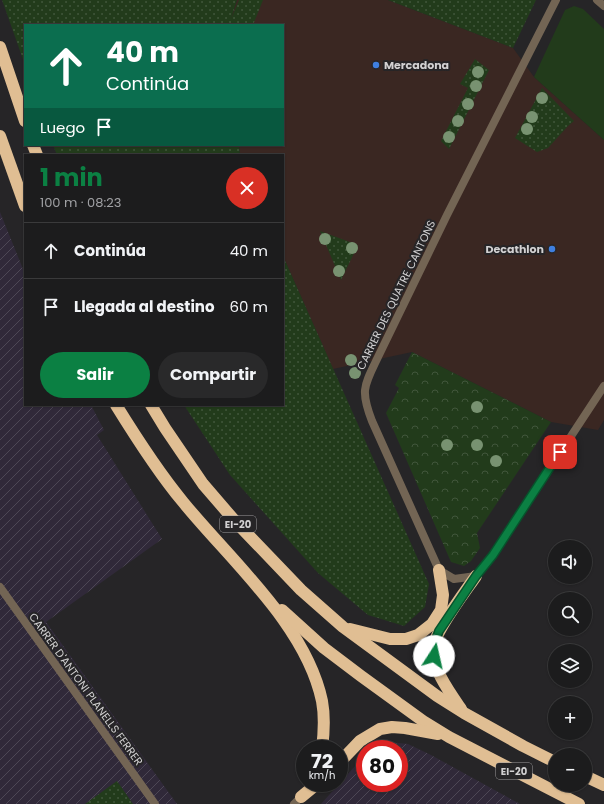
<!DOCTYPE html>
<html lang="es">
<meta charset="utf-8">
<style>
body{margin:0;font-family:Poppins,sans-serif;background:#29292a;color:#f1f3f6;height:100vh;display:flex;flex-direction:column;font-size:15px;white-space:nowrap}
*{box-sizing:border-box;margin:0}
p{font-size:13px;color:#a0a1a4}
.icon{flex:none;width:22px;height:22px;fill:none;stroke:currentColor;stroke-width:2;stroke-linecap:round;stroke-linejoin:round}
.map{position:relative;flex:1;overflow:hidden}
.sheet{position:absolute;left:24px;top:154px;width:260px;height:252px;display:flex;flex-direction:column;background:#1c1c1d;border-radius:0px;box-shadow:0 1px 3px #0004,0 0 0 1px #3a3a3b}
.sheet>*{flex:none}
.hud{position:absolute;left:24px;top:24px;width:260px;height:122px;border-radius:0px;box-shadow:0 1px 3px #0004,0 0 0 1px #3a3a3b;background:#0b6e4f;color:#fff;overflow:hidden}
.fabs{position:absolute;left:548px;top:540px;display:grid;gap:8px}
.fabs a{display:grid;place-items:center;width:44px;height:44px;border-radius:50%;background:#1c1c1d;box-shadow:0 1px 3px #0004,0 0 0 1px #3a3a3b;font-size:20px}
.speed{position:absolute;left:296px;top:740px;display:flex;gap:8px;font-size:20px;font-weight:700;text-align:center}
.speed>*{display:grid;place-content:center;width:52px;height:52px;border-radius:50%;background:#1c1c1d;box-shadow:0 1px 3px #0004,0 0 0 1px #3a3a3b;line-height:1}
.speed small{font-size:10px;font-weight:400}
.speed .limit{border:6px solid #d22;background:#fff;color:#111}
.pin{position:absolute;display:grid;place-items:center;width:34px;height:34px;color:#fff;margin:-17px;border-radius:8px;box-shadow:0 2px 6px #0006}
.me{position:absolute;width:44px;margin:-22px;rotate:10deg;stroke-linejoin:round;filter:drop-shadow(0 0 3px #0008)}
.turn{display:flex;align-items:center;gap:14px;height:84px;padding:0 16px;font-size:18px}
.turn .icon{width:52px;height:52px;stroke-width:2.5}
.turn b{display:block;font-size:28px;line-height:34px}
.then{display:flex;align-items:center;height:38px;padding:0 16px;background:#0003;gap:8px;font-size:15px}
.round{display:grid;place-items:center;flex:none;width:42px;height:42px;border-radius:21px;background:#29292a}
.headline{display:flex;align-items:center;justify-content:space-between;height:68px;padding:0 16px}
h1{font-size:24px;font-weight:700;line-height:30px;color:#0b8043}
.action{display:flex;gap:8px;margin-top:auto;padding:8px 16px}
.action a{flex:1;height:46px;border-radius:24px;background:#0b8043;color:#fff;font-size:16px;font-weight:700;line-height:46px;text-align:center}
.action a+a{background:#29292a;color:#f1f3f6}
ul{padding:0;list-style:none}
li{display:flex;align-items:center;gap:12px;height:56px;padding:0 16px;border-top:1px solid #3a3a3b}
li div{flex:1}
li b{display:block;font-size:15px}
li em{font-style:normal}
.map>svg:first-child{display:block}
.commercial{fill:#3a2722}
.industrial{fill:url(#industrial-furrows)}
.grass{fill:url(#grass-dots)}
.park{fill:url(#park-crowns)}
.pitch{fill:#223b1b}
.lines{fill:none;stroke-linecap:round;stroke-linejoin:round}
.street{stroke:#736554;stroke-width:8}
.highway{stroke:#e0be93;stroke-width:12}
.tree{fill:#789271}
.route-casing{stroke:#07532c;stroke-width:10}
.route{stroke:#0b8043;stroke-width:7}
.shop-dot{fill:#3f7fe0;stroke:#262527;stroke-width:1.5}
.labels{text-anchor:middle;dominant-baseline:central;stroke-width:4;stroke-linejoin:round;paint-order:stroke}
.shield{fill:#262527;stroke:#9e9d9f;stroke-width:1}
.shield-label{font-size:10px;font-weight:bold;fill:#d2d1d2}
.poi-label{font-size:11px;font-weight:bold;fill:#d2d1d2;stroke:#262527;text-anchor:start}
.street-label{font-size:11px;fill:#d2d1d2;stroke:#262527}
</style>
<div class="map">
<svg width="604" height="804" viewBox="0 0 604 804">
<defs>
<pattern id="industrial-furrows" width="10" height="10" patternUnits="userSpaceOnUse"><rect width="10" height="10" fill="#302939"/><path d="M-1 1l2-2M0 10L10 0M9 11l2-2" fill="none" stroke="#4d4755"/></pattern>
<pattern id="grass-dots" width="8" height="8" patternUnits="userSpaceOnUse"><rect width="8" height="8" fill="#223b1b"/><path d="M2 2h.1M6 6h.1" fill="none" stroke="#41563b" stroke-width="1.8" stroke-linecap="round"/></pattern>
<pattern id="park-crowns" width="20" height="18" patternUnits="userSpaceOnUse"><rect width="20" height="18" fill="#223b1b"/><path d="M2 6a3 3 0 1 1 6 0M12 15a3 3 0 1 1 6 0" fill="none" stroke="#41563b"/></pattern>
</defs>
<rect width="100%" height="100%" fill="#262527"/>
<!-- commercial -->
<path class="commercial" d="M237,0h151l125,48 21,29 70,63v280l-6,10 -47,-8 -139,-70 -79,17 -50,-113v-101h-43l-1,-10h44v-120h-54z"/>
<!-- industrial -->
<g class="industrial">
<path d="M0,212l25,62v131h66l13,25 -7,5 65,104 -116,83 131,182h-177z"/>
<path d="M389,742l19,2 23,11 89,49h-199l44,-49v28h34v-34h-27z"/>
</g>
<!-- grass -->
<g class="grass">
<path d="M2,0h235l-6,19 8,-19h24l-10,25h-228v40z"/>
<path d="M388,0h148l-23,48z"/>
<path d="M475,59l14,11 -40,79 -8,-8 27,-53 -8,-4z"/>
<path d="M542,88l32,33 -6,5 -20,22 -11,4 -22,-14z"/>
<path d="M53,145h186l1,10h-183z"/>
<path d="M320,231l38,14 -17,35z"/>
<path d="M283,256l146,328 -4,23 -21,19 -36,-11 -50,-42 -88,-98 -46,-70h99z"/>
<path d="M117,781l16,23h-48z"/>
</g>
<!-- park -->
<path class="park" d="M412,352l139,70 -74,111 3,15 -9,13 -7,5 -13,-4 -65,-149 13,-25 -4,-3z"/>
<!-- pitch -->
<path class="pitch" d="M574,6l9,3 21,20v111l-70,-63 31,-67z"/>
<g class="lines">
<!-- street -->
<g class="street">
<path d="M556,0l-109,215 -69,142c-14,29 -18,33 -6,64l67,149 15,9 22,-3 17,-21 111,-169"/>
<path d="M597,0l7,6"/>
<path d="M0,587l155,217"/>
<path d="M294,804l7,-7"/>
</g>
<!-- highway -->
<g class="highway">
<path d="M0,47l25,74"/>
<path d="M0,136l25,70"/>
<path d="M33,145l4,10"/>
<path d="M116,405c21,34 42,67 67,97 48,59 123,123 139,199 3,16 2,32 0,48"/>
<path d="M151,405l14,23 38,56 31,36 67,70 42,37 94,69 27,17 59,33 32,16"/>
<path d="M282,610l42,38 37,28 62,45 26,16 130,67"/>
<path d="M350,629l40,10h16l12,-4 14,-11 9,-14 2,-15 -4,-25"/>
<path d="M461,709c-11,-16 -30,-42 -28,-61 2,-17 32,-56 43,-72"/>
<path d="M339,763l21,-22 20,-12 12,-2 13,1 33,6"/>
<path d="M585,776l19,9"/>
<path d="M301,797l17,-14"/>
</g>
</g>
<!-- trees -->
<g class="tree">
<circle cx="478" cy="72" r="6"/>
<circle cx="476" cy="86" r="6"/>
<circle cx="542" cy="98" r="6"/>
<circle cx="468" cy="104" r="6"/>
<circle cx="532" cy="117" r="6"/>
<circle cx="458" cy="121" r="6"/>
<circle cx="527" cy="129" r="6"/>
<circle cx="449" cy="137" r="6"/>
<circle cx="325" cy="239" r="6"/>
<circle cx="352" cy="248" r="6"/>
<circle cx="339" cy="271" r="6"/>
<circle cx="351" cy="360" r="6"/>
<circle cx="355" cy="373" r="6"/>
<circle cx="477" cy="407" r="6"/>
<circle cx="447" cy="445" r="6"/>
<circle cx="477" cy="445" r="6"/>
<circle cx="496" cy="461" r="6"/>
</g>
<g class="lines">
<!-- route casing -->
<g class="route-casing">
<path id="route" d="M434,656l-1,-9 6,-16 37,-55 17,-21 67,-103"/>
</g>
<!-- route -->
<use href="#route" class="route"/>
</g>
<!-- markers -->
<g class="shop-dot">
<circle cx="376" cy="65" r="4"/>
<circle cx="552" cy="249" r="4"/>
</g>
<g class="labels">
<!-- shield labels -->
<g class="shield">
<rect x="220" y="516" width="36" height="16" rx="3"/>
<rect x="496" y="763" width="36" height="16" rx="3"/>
</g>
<g class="shield-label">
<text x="238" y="524">EI-20</text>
<text x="514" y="771">EI-20</text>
</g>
<!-- poi labels -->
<g class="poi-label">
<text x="384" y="65">Mercadona</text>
<text x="544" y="249" text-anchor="end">Decathlon</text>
</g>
<!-- street labels -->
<g class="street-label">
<text transform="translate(396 295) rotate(-64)">CARRER DES QUATRE CANTONS</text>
<text transform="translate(86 689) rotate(54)">CARRER D'ANTONI PLANELLS FERRER</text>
</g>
</g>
</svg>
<div class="fabs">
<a><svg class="icon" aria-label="sound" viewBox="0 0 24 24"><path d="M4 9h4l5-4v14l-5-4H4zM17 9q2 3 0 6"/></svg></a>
<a><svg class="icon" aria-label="search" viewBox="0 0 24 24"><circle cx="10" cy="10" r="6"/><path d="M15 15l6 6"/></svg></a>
<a><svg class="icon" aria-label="layers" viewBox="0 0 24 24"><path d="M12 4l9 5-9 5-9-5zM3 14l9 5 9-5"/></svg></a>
<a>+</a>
<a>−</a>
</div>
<div class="speed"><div>72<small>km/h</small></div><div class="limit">80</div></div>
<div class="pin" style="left:560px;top:452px;background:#d93025"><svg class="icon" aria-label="arrive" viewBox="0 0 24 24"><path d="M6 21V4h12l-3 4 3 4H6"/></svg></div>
<svg class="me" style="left:434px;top:656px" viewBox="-20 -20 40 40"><circle r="19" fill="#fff"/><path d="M0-13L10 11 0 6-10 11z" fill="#0b8043"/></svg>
<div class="hud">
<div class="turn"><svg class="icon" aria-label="ahead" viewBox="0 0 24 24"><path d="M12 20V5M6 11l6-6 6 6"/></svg><div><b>40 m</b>Continúa</div></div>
<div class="then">Luego<svg class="icon" aria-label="arrive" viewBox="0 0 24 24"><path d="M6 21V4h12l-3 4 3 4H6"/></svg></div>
</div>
<section class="sheet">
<div class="headline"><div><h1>1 min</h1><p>100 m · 08:23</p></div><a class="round" style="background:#d93025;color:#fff"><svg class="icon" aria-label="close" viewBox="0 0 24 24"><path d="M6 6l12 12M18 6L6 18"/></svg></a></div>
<ul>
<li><svg class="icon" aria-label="ahead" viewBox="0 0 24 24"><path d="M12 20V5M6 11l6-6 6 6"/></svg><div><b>Continúa</b></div><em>40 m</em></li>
<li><svg class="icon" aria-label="arrive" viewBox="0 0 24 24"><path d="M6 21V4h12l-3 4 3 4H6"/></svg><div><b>Llegada al destino</b></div><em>60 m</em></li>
</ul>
<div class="action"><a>Salir</a><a>Compartir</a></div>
</section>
</div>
